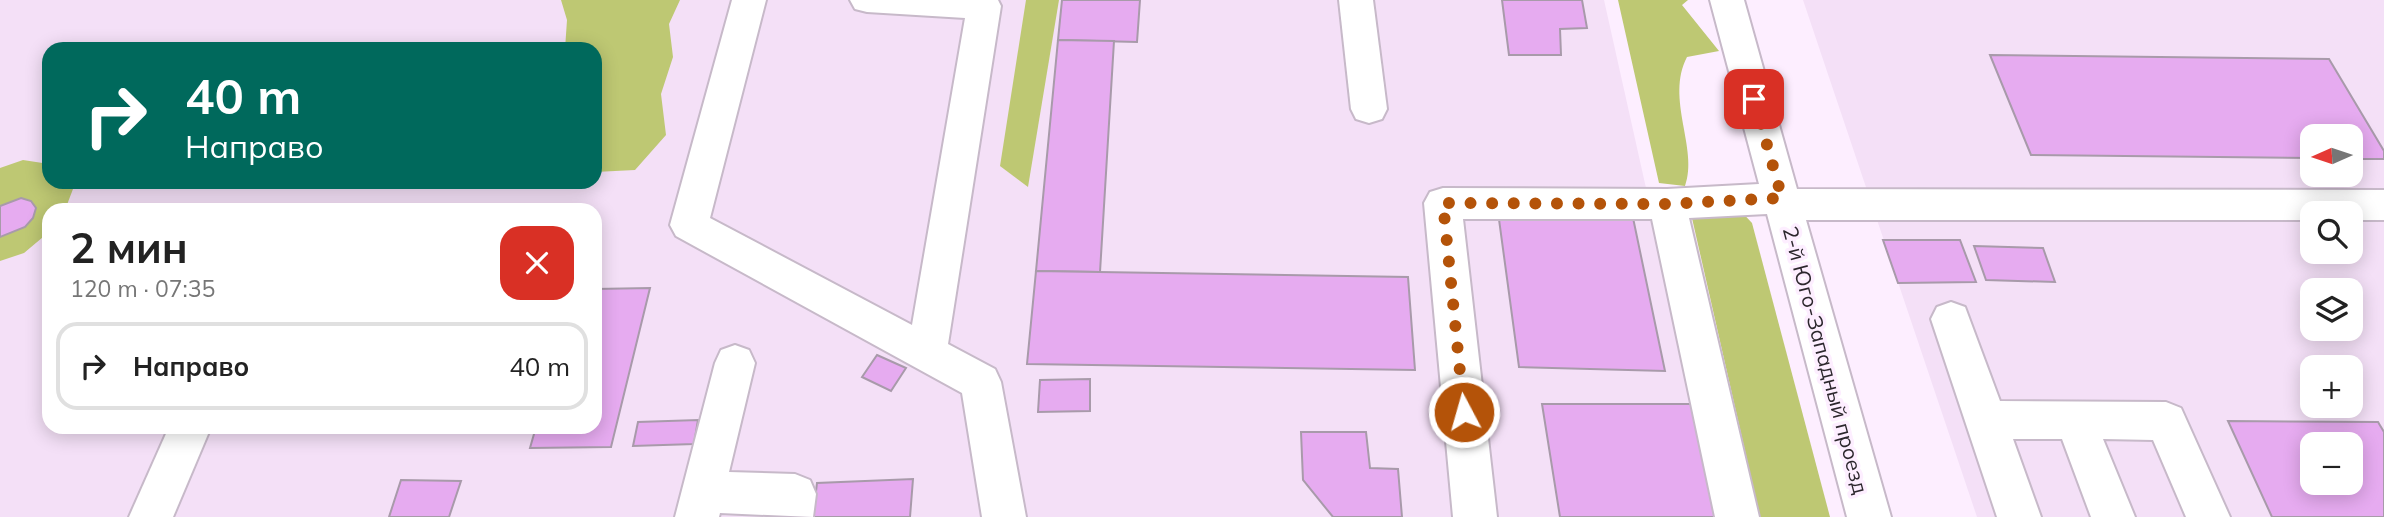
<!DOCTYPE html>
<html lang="ru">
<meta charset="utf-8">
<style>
body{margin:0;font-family:Mulish,sans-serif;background:#f2f2f2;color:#222;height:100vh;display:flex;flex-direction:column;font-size:26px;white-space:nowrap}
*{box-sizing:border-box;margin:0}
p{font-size:23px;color:#767676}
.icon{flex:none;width:38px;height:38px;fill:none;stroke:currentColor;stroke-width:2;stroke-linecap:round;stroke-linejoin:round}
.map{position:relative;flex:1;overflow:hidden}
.sheet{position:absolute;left:42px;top:203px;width:560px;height:231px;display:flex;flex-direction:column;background:#fff;border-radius:21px;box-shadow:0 4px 18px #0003}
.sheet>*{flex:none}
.top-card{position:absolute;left:42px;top:42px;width:560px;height:147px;border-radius:21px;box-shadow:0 4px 18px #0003;background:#00695c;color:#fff;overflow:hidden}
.needle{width:46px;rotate:267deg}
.controls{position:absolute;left:2300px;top:124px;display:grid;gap:14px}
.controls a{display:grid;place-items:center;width:63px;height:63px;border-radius:14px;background:#fff;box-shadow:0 4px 18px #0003;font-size:35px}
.pin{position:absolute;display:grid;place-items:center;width:60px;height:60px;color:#fff;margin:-30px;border-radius:14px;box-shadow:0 4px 10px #0006}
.me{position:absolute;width:77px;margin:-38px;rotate:354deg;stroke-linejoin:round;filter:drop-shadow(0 0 5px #0008)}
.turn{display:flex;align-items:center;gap:24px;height:147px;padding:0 28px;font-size:32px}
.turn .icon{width:91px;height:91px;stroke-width:2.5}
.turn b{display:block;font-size:49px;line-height:60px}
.round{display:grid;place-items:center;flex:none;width:74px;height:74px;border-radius:21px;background:#f2f2f2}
.overview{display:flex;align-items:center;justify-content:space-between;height:119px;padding:0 28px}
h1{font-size:42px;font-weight:700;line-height:52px}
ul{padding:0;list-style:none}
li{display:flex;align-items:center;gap:21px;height:88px;margin:0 14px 10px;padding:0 14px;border:4px solid #e0e0e0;border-radius:21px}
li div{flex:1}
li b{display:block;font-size:26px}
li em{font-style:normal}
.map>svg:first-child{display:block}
.built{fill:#f4e0f7;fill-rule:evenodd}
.green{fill:#bec873}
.building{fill:#e6abf0;stroke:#a89aaa;stroke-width:2;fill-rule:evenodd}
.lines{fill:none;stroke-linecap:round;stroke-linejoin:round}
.minor-casing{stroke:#c7b9c9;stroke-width:4}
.minor{fill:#fff;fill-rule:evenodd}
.route{stroke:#b45309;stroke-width:12;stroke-dasharray:0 21.6}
.labels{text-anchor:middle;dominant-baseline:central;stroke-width:7;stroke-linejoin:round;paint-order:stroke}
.street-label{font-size:21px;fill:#2c272d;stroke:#fdeeff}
</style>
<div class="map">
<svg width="2384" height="517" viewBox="0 0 2384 517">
<rect width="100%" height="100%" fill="#fdeeff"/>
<!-- built -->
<g class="built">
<path d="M0,0h1604l42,188 40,6 74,323h-1760zM49,49h546v133h-546zM49,210h546v217h-546z"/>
<path d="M1803,0h581v517h-407zM2312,136h38v39h-38zM2312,214h38v38h-38zM2312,290h38v39h-38zM2312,368h38v38h-38zM2312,444h38v39h-38z"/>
</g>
<!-- green -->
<g class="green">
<path d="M561,0h119l-11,24 4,33 -12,37 5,41 -31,35 -40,2v-123h-30l2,-29z"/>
<path d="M1026,0h33l-31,187 -28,-21z"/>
<path d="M1618,0h70l-6,5 37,46 -32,6c-22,42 12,92 -2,129l-26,-3z"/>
<path d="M23,160l26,4v18h20l4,7 -8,21h-16v22l-25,21 -24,8v-93z"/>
<path d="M1689,205l49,3 14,15 78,294h-70z"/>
</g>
<!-- building -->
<g class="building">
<path d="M1062,0h78l-3,42 -79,-2z"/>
<path d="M1502,0h80l5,28 -27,1 1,26h-52z"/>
<path d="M1058,40l56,1 -14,231 -64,-1z"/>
<path d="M1990,55l339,4 55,92v8h-34v-23h-38v22l-281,-3z"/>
<path d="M21,198l10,3 5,7 -3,10 -8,9 -25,10v-31z"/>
<path d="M1498,212l134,1 33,158 -146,-4z"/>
<path d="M1883,240h77l16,42 -78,1z"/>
<path d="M1974,246l69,2 12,34 -69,-2z"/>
<path d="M1036,271l372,6 7,93 -388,-6z"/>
<path d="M650,288l-39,159 -81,1 6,-21h59v-138z"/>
<path d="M877,355l29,13 -15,23 -29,-14z"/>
<path d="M1090,379v32l-52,1 2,-32z"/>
<path d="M1542,404h156l26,113h-164z"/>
<path d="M698,420l-4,24 -61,2 5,-24z"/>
<path d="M2228,421l150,1 6,10v85h-112zM2312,444h38v39h-38z"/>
<path d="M1301,432h65l4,36 28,1 4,48h-69l-30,-37z"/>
<path d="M913,479l-3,38h-97l4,-34z"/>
<path d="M401,480l60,1 -12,36h-60z"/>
</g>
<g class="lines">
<!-- minor casing -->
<g class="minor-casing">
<g id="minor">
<path d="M732,0h34l-56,218 202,107 53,-307 -98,-6 -12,-3 -5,-9h148l3,6 -53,338 47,25 6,13 25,135h-44l-20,-124 -286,-157 -6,-11z"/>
<path d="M1339,0h34l14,109 -5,10 -13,4 -13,-4 -5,-10z"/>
<path d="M1710,0h34l53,189 587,1v30h-34v-6h-38v6h-506l85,297h-44l-80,-303 -78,4 70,299h-44l-63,-298h-189l34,298h-44l-29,-314 6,-11 13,-4 224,1 92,-5z"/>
<path d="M1951,302l14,5 35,94 166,1 15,6 49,109h-44l-33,-77 -50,-1 32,78h-44l-29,-78h-49l28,78h-44l-66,-198 6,-12z"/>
<path d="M735,345l14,5 6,13 -26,109 66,2 15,6 6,14 -3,23 -93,-4 -1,4h-44l40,-154 6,-13z"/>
<path d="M169,427h42l-38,90h-44z"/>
</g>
</g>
<!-- minor -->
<use href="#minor" class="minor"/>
</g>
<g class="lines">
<!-- route -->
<path class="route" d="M1464,412l-21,-209 224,1 115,-6 -28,-99"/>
</g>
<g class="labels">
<!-- street labels -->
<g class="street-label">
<text transform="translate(1826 360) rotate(75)">2-й Юго-Западный проезд</text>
</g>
</g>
</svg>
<div class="controls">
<a><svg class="needle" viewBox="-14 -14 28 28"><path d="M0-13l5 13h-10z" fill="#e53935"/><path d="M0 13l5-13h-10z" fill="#767676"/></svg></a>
<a><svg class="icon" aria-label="search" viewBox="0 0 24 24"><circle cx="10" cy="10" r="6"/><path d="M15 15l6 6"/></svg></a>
<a><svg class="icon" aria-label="layers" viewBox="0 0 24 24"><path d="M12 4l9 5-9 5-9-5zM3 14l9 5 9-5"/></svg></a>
<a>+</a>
<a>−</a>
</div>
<div class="pin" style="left:1754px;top:99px;background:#d93025"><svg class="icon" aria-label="arrive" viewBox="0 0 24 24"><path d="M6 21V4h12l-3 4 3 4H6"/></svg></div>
<svg class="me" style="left:1464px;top:412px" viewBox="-20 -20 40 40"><circle r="17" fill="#b45309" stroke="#fff" stroke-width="3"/><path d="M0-11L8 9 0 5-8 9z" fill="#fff"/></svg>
<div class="top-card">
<div class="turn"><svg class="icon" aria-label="right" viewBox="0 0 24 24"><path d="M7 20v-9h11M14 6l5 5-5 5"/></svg><div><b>40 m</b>Направо</div></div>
</div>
<section class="sheet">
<div class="overview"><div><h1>2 мин</h1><p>120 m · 07:35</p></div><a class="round" style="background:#d93025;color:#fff"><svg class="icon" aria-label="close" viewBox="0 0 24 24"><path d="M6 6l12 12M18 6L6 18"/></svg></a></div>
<ul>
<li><svg class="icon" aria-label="right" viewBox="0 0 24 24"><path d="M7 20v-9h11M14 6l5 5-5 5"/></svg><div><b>Направо</b></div><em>40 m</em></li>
</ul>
</section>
</div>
